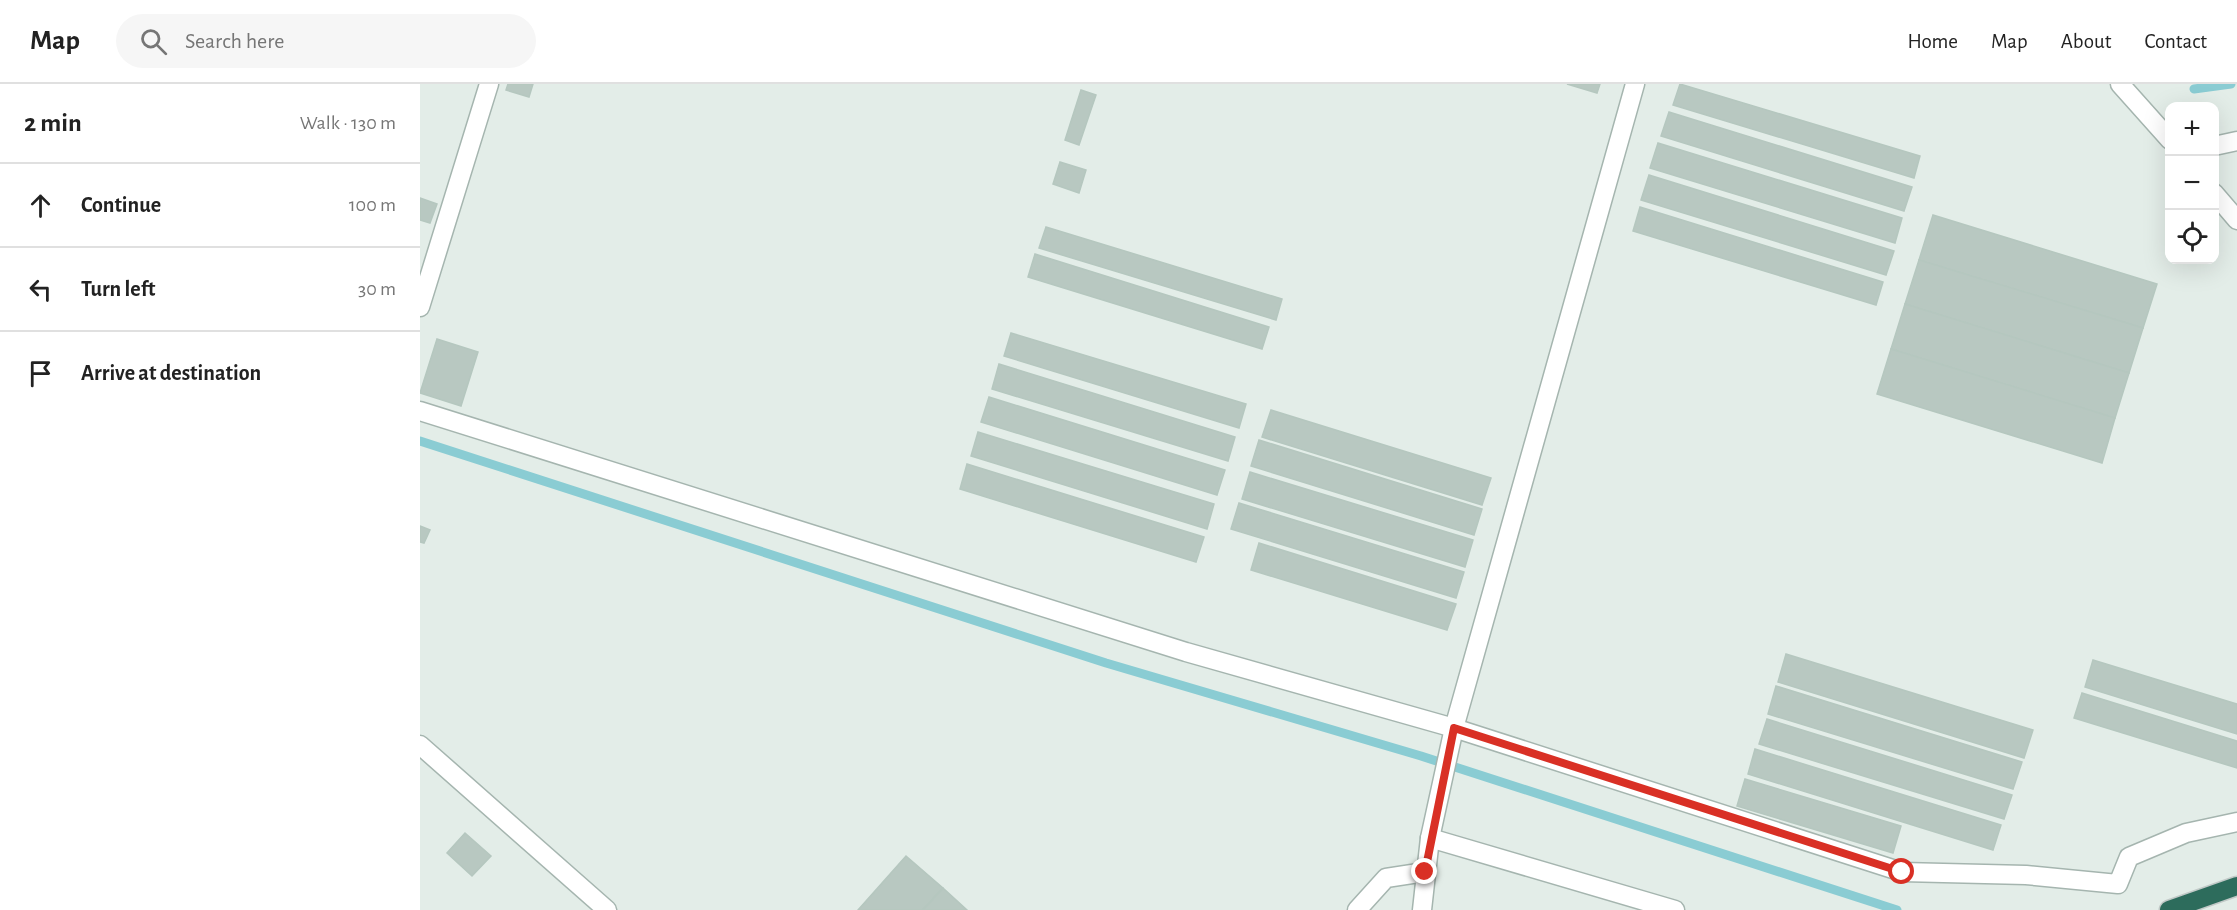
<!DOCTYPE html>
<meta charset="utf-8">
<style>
body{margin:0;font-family:"Alegreya Sans",sans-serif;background:#f6f6f6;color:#222}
.controls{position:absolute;right:18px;top:18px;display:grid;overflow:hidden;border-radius:12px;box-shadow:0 6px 24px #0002}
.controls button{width:54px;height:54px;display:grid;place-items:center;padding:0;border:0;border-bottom:2px solid #e0e0e0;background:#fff;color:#222;font:30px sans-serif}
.stop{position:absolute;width:18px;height:18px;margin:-14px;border:4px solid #d93025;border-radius:50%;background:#fff}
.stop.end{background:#d93025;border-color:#fff;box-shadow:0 2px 6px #0008}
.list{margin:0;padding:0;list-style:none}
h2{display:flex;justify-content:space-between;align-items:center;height:78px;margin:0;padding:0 24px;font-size:26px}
h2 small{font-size:20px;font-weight:400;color:#767676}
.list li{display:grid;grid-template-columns:39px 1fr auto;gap:18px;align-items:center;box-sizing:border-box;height:84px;padding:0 24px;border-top:2px solid #e0e0e0}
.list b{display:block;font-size:22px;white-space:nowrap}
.list em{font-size:20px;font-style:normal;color:#767676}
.icon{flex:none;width:33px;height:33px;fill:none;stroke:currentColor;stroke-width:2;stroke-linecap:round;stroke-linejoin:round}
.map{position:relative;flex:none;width:1817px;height:826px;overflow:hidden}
header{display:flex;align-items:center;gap:36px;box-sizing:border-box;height:84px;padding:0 30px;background:#fff;border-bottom:2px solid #e0e0e0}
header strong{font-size:28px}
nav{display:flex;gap:33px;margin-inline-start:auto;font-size:21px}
.search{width:420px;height:54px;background:#f6f6f6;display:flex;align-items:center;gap:15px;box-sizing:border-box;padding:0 21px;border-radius:33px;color:#767676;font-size:22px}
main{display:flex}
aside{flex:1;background:#fff}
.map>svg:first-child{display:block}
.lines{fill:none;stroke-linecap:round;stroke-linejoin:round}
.stream{stroke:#8accd3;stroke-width:9}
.building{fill:#b8c8c1;stroke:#b5c7bf;stroke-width:1.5}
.minor-casing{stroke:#a5b5af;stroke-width:21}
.highway-casing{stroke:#c1c9c7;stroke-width:21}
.minor{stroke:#fff;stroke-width:18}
.highway{stroke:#2d6c5c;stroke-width:18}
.route{stroke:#d93025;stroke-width:8}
</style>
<header>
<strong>Map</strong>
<div class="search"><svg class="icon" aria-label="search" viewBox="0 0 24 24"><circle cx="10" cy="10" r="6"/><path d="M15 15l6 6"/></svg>Search here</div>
<nav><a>Home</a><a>Map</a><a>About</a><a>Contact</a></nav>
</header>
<main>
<aside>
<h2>2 min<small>Walk · 130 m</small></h2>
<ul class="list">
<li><svg class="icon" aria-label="ahead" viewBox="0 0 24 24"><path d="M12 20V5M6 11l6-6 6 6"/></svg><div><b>Continue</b></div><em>100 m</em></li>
<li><svg class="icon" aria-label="left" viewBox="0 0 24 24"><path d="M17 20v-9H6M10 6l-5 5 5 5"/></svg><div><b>Turn left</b></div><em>30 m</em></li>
<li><svg class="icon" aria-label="arrive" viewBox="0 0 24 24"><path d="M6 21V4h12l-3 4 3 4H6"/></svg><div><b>Arrive at destination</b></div></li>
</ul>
</aside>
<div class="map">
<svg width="1817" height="826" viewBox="0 0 1817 826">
<rect width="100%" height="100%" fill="#e3ede8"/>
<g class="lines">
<g class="stream">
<polyline points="1774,5 1811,0"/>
<polyline points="0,357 686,579 1001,672 1477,826"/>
</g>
</g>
<g class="building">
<polygon points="88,0 113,0 109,13 86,6"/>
<polygon points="1147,0 1180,0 1177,9"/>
<polygon points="1260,0 1500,72 1494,94 1253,21"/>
<polygon points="661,6 676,11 659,61 645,56"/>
<polygon points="1249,28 1492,103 1484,127 1241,52"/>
<polygon points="1238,59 1482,134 1475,159 1230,84"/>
<polygon points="640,78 666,86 659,109 633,100"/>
<polygon points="1229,91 1474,167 1466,191 1221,116"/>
<polygon points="0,114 17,120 10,139 0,136"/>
<polygon points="1220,123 1463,198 1456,221 1213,147"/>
<polygon points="1513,131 1737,200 1723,244 1499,176"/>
<polygon points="626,143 862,215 856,236 619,164"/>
<polygon points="615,170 849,243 842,265 608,193"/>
<polygon points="1499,176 1723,244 1709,289 1485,220"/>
<polygon points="1485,220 1709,289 1695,334 1471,265"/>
<polygon points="591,249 826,320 819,344 584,272"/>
<polygon points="17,255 58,268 41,322 0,309"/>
<polygon points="1471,265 1695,334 1682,379 1457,310"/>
<polygon points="579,280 815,353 808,377 572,305"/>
<polygon points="569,313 805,386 797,411 561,338"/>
<polygon points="851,326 1071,394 1062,421 842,353"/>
<polygon points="558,348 794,420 787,445 551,372"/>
<polygon points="839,356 1062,425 1054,451 831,382"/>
<polygon points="547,380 784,453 776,478 540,405"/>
<polygon points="830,388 1053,456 1045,483 822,415"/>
<polygon points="819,419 1044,488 1036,514 811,445"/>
<polygon points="0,442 10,446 4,459 0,458"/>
<polygon points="839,459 1036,520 1027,546 831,486"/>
<polygon points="1366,570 1613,646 1604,674 1358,598"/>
<polygon points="1673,576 1817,620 1817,650 1665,603"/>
<polygon points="1356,602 1602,678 1593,705 1348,630"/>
<polygon points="1662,609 1817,657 1817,684 1654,634"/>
<polygon points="1347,635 1592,711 1584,735 1339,660"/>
<polygon points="1335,665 1581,741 1573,766 1328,690"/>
<polygon points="1325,695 1481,742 1473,769 1317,722"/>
<polygon points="45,749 71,772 52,792 27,769"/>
<polygon points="486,772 523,804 503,826 438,826"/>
<polygon points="523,804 547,826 503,826"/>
</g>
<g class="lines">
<g class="minor-casing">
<g id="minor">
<polyline points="1700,0 1750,56"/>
<polyline points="1794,62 1817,57"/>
<polyline points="1794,109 1817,136"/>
<polyline points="0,223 69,0"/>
<polyline points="0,327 766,568 1034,644 1482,788 1606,791 1698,800 1709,773 1766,749 1817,738"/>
<polyline points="0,661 187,826"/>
<polyline points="1010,754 1255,826"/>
<polyline points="937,826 966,794 1005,788"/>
<polyline points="1002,826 1010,754 1034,644 1215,0"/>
</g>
</g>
<g class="highway-casing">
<polyline id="highway" points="1749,826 1817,802"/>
</g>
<use href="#minor" class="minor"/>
<use href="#highway" class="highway"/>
</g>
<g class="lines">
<polyline class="route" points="1005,788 1034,644 1482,788"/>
</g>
</svg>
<div class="controls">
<button>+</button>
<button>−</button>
<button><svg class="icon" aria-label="locate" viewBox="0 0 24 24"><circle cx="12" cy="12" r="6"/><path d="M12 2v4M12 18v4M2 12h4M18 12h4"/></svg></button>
</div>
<div class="stop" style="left:1482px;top:788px"></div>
<div class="stop end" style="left:1005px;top:788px"></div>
</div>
</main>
